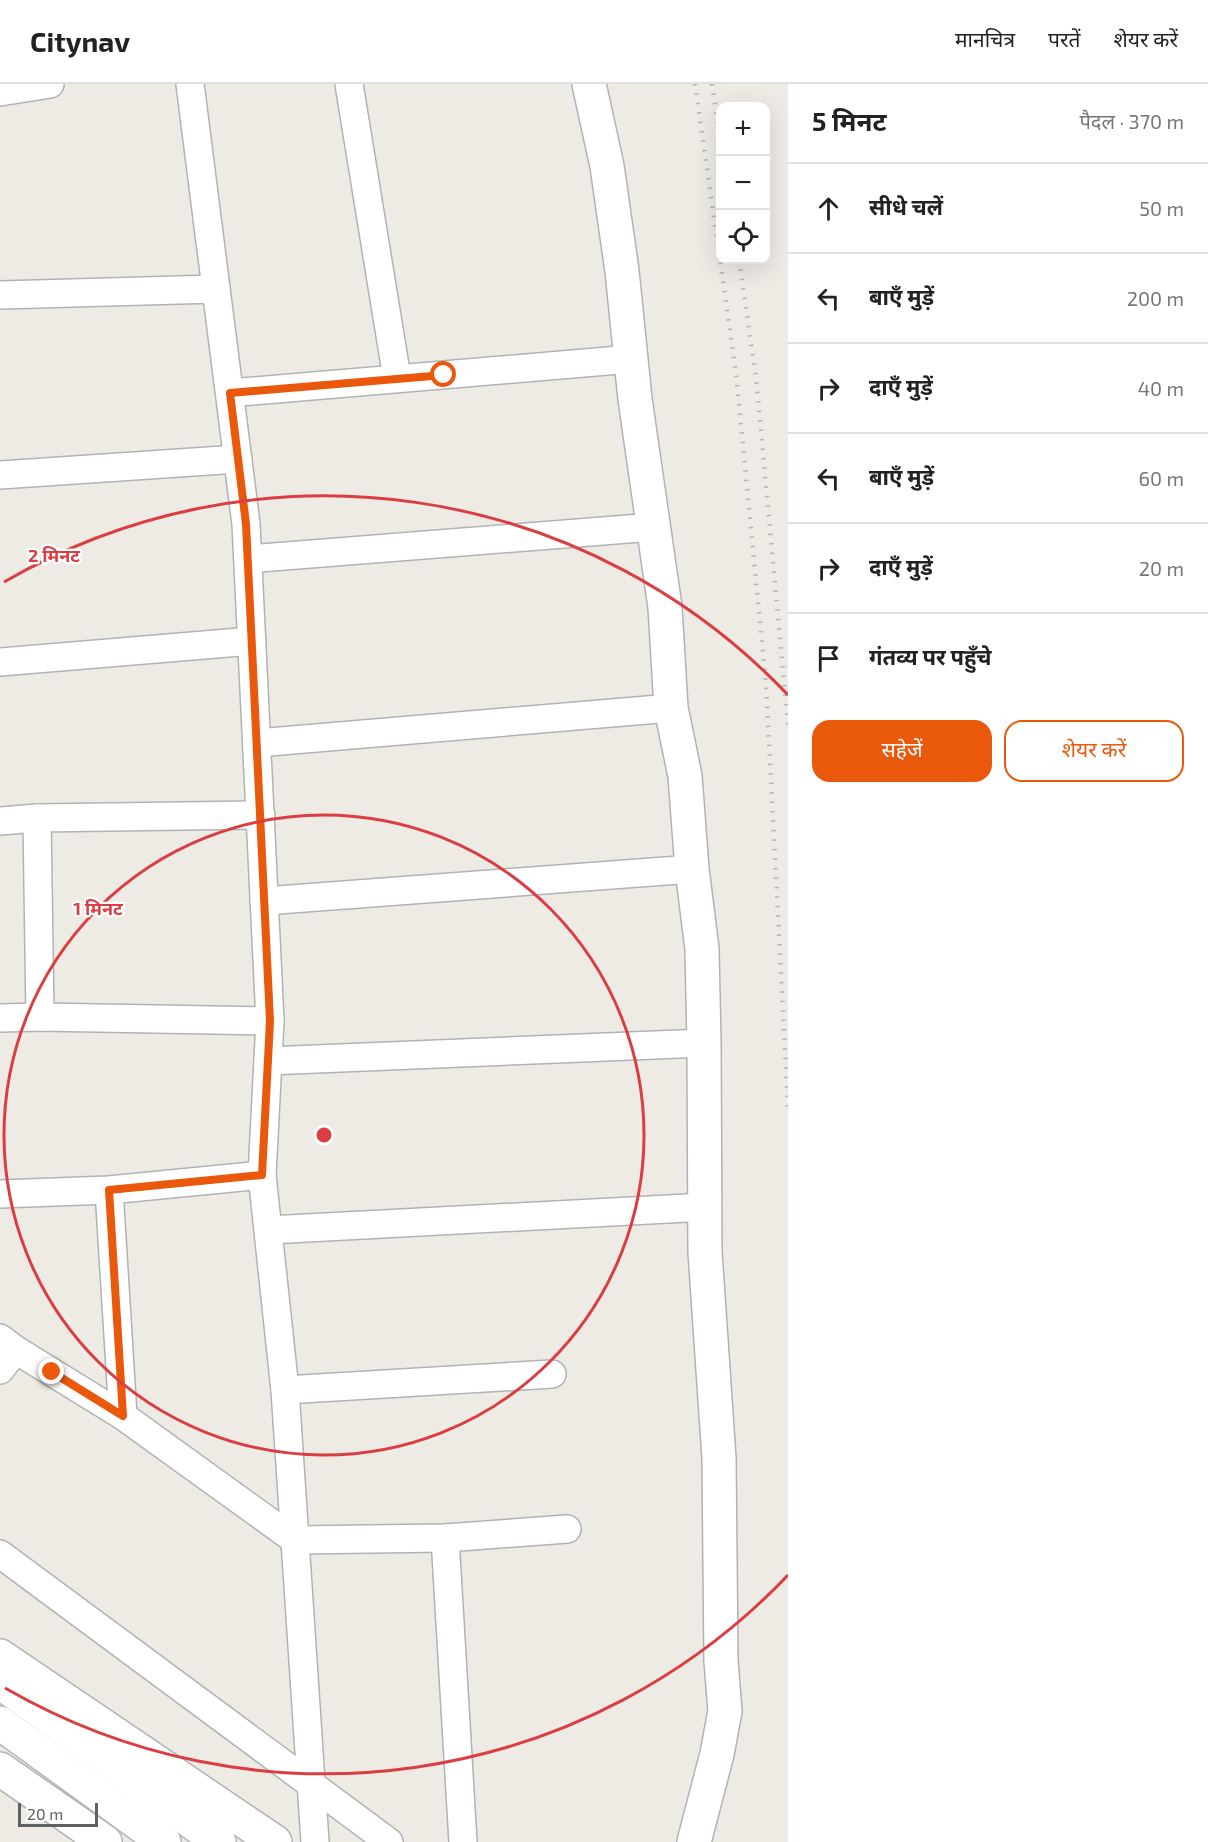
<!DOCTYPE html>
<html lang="hi">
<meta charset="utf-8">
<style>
body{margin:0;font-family:"Exo 2","Noto Sans Devanagari",sans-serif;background:#f6f6f6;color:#222}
.controls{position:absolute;right:18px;top:18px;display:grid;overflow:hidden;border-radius:12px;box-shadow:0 6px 24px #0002}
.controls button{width:54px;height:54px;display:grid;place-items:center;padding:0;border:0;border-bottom:2px solid #e0e0e0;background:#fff;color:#222;font:30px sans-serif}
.scale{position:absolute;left:18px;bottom:15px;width:80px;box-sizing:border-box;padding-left:6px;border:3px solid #5d6164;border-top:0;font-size:16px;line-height:21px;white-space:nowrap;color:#5d6164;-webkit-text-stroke:4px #fff;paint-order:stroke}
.stop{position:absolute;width:18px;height:18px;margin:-14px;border:4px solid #ea580c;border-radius:50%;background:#fff}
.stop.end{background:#ea580c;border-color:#fff;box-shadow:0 2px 6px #0008}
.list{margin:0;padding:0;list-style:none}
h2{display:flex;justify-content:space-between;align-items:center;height:78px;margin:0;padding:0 24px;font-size:26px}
h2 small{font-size:20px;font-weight:400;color:#767676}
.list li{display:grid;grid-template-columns:39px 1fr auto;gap:18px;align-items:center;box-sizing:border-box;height:90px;padding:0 24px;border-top:2px solid #e0e0e0}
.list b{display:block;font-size:22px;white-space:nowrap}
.list em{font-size:20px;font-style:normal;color:#767676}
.actions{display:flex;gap:12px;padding:18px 24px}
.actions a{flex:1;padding:14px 0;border:2px solid #ea580c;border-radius:18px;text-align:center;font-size:21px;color:#ea580c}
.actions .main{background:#ea580c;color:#fff}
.icon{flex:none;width:33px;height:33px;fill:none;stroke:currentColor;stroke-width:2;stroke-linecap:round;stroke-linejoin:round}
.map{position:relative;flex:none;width:788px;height:1758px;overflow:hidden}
header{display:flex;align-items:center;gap:36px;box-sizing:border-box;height:84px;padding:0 30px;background:#fff;border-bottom:2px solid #e0e0e0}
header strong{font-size:28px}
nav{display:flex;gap:33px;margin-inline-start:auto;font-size:21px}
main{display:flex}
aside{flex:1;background:#fff}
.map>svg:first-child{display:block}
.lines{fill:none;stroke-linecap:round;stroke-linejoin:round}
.minor-casing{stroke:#b0b3b6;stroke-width:30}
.tertiary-casing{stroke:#b0b3b6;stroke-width:36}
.secondary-casing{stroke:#b2b5b9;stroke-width:36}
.minor{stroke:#fff;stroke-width:27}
.tertiary{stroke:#fff;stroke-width:33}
.secondary{stroke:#fff;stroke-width:33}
.rail{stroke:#b3b4b4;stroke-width:4.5;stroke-dasharray:1.5 8;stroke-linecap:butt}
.route{stroke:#ea580c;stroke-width:8}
.ring{fill:none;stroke:#db3e42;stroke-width:3}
.centre{fill:#db3e42;stroke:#fff;stroke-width:3}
.ring-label{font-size:18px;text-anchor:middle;font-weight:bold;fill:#db3e42;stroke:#fff;stroke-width:4.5;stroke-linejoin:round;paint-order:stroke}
</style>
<header>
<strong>Citynav</strong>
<nav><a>मानचित्र</a><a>परतें</a><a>शेयर करें</a></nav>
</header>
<main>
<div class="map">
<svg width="788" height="1758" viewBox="0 0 788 1758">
<rect width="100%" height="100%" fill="#eeebe5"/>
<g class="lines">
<g class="minor-casing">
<g id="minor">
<polyline points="190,0 246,440 270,937 262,1091 285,1306 315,1758"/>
<polyline points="349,0 397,294"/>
<polyline points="0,8 50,0"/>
<polyline points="0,211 216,205"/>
<polyline points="230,309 631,275"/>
<polyline points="0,391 238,375"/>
<polyline points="248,475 653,443"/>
<polyline points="0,578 252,557"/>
<polyline points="257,659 671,624"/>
<polyline points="37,734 40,933"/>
<polyline points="0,737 37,734 261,731"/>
<polyline points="264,817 692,785"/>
<polyline points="0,934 40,933 270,937"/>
<polyline points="268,977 704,959"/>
<polyline points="109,1106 123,1332"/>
<polyline points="0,1110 109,1106 262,1091"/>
<polyline points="269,1146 706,1123"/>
<polyline points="0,1254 16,1266 123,1332 295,1456 445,1454 567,1445"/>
<polyline points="0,1286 16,1266"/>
<polyline points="285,1306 552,1290"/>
<polyline points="445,1454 463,1758"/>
<polyline points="0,1470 389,1758"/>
</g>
</g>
<g class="tertiary-casing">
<g id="tertiary">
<polyline points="589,0 607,82 622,187 635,315 665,523 671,624 685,692 692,785 702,865 704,959 705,1168 719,1374 721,1577 725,1627 717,1670 694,1758"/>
<polyline points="0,1572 275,1758"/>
<polyline points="0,1685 105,1758"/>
</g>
</g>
<g class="secondary-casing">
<g id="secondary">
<polyline points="0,1598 219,1758"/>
<polyline points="0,1639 164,1758"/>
</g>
</g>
<use href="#minor" class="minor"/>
<use href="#tertiary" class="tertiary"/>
<use href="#secondary" class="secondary"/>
<g class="rail">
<polyline points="695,0 736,289 766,600 788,1024"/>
<polyline points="712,0 720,56"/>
<polyline points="739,176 756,293 788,641"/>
</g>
</g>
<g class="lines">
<polyline class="route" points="52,1288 123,1332 109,1106 262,1091 270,937 246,440 230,309 444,291"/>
</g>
<g class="ring">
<circle cx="324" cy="1051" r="320"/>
<path d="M788 1491A639 639 0 0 1 5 1604M4 498A639 639 0 0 1 788 611"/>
</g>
<circle cx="324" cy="1051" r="9" class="centre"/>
<g class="ring-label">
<text x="54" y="478">2 मिनट</text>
<text x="98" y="831">1 मिनट</text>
</g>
</svg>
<div class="controls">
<button>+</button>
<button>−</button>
<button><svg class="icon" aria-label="locate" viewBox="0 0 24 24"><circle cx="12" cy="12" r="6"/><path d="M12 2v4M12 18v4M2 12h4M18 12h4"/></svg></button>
</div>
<div class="scale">20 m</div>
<div class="stop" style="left:444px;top:291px"></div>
<div class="stop end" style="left:52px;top:1288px"></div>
</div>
<aside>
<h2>5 मिनट<small>पैदल · 370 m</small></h2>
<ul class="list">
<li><svg class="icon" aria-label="ahead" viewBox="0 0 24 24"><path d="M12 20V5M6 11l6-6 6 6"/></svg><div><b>सीधे चलें</b></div><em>50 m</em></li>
<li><svg class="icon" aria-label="left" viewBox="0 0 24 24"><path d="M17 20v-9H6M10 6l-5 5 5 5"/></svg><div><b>बाएँ मुड़ें</b></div><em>200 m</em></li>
<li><svg class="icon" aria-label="right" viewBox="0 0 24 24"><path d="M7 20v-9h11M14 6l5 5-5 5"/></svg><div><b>दाएँ मुड़ें</b></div><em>40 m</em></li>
<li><svg class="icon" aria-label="left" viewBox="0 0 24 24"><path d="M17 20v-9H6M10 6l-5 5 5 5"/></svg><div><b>बाएँ मुड़ें</b></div><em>60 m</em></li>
<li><svg class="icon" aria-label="right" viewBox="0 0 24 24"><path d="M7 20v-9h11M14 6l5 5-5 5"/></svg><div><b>दाएँ मुड़ें</b></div><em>20 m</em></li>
<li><svg class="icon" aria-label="arrive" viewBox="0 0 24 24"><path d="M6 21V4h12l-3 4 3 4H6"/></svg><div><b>गंतव्य पर पहुँचे</b></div></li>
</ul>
<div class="actions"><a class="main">सहेजें</a><a>शेयर करें</a></div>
</aside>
</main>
